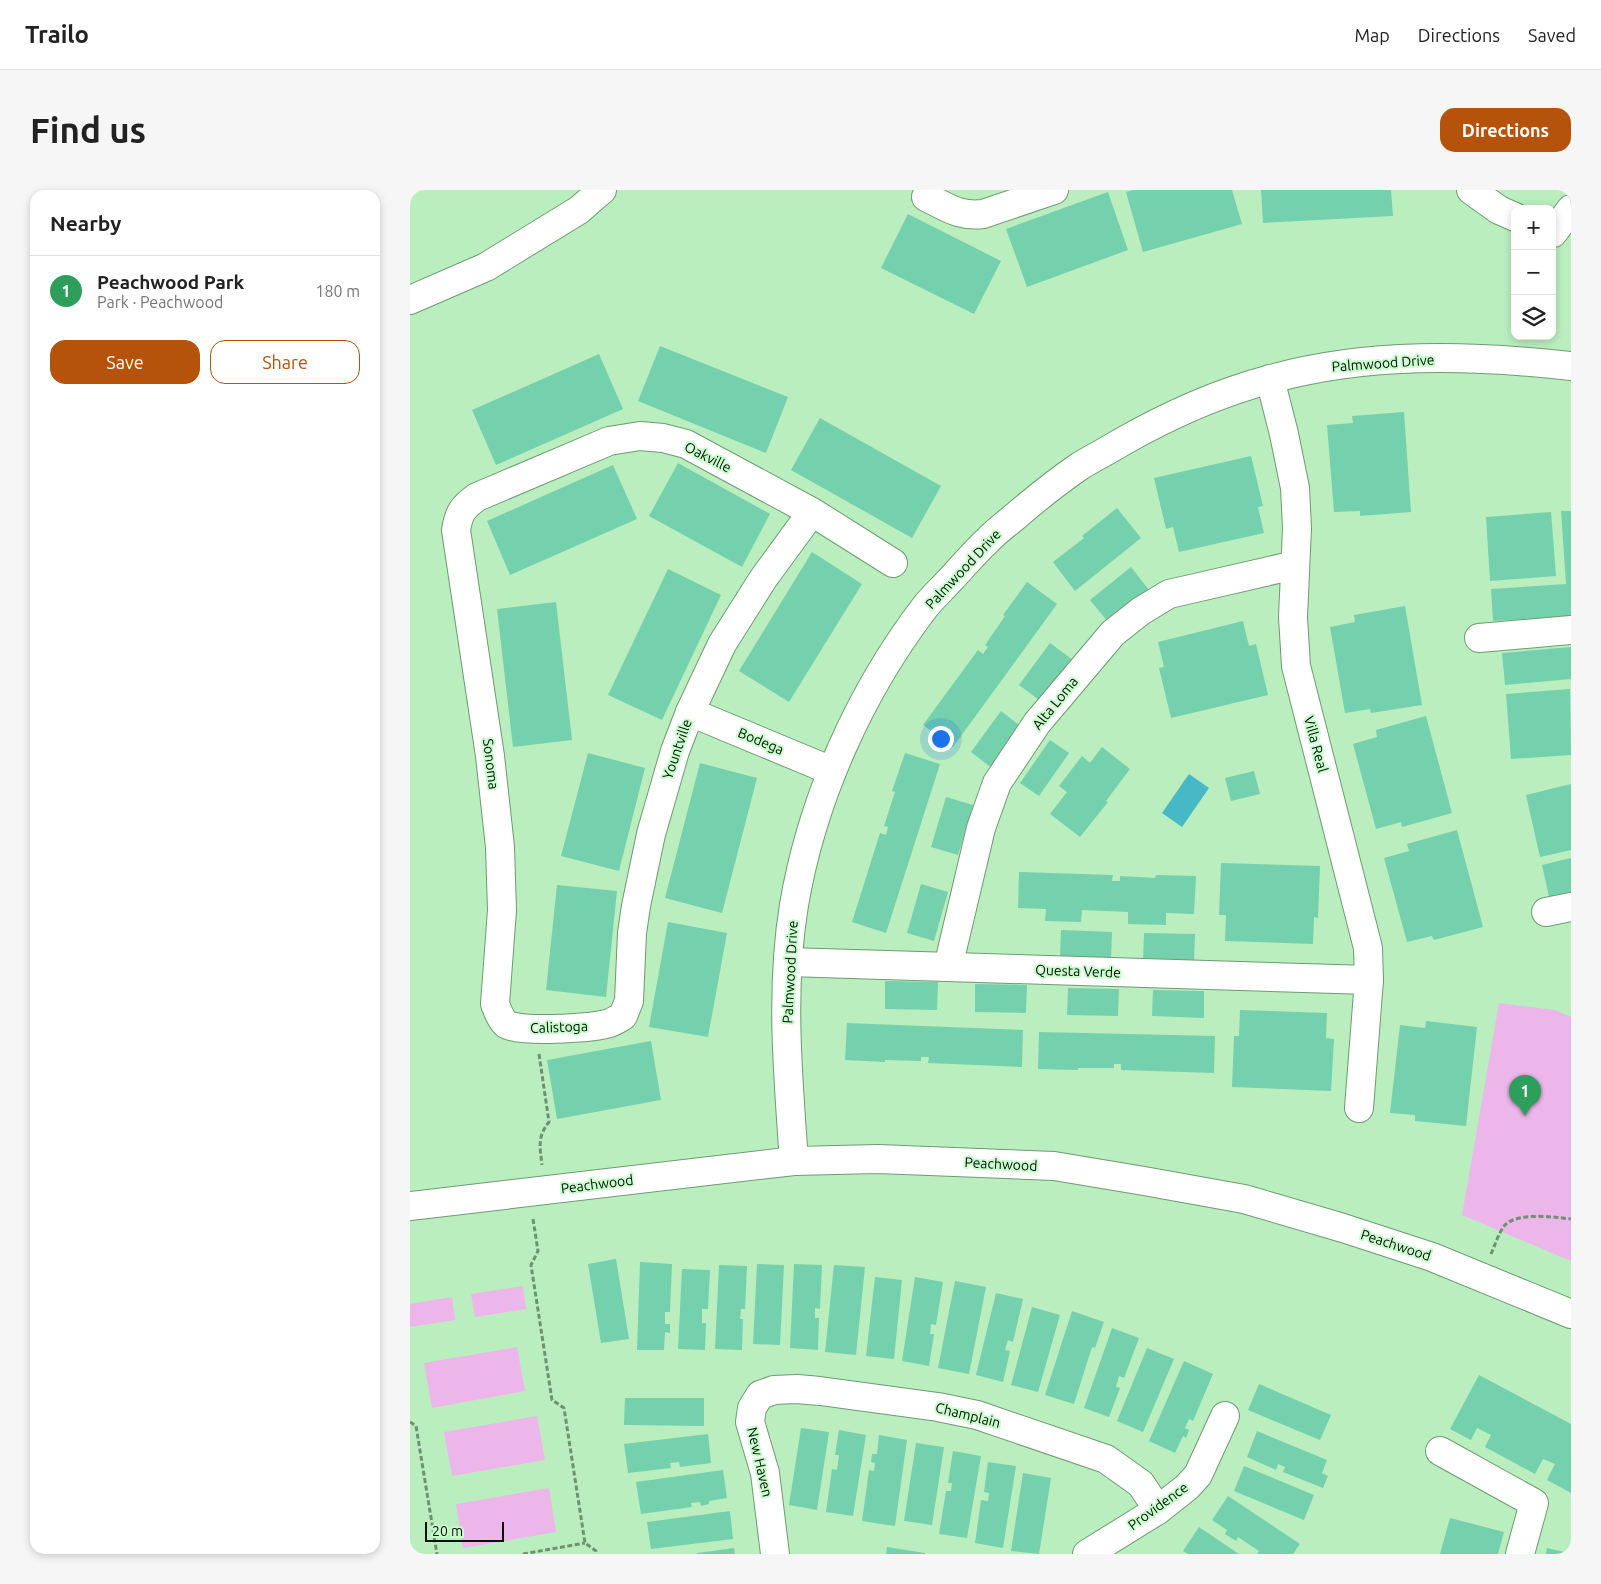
<!DOCTYPE html>
<meta charset="utf-8">
<style>
body{margin:0;font-family:Ubuntu,sans-serif;background:#f6f6f6;color:#222}
.controls{position:absolute;right:15px;top:15px;display:grid;overflow:hidden;border-radius:10px;box-shadow:0 2px 8px #0003}
.controls button{width:45px;height:45px;display:grid;place-items:center;padding:0;border:0;border-bottom:1px solid #e0e0e0;background:#fff;color:#222;font:25px sans-serif}
.scale{position:absolute;left:15px;bottom:12px;width:79px;box-sizing:border-box;padding-left:5px;border:2px solid #021204;border-top:0;font-size:14px;line-height:18px;white-space:nowrap;color:#021204;-webkit-text-stroke:4px #c8fccc;paint-order:stroke}
.you{position:absolute;left:530px;top:548px;width:18px;height:18px;margin:-12px;border:4px solid #fff;border-radius:50%;background:#1a73e8;box-shadow:0 0 0 8px #1a73e833}
.badge{display:grid;place-items:center;width:32px;height:32px;border-radius:50%;background:#b45309;color:#fff;font-size:16px;font-weight:700}
.pin{position:absolute;translate:-50% -41px;filter:drop-shadow(0 1px 2px #0008)}
.pin::after{content:'';position:absolute;top:26px;width:18px;height:15px;background:inherit;clip-path:polygon(0 0,100% 0,50% 100%)}
.list{margin:0;padding:0;list-style:none}
h2{display:flex;justify-content:space-between;align-items:center;height:65px;margin:0;padding:0 20px;font-size:21px}
h2 small{font-size:16px;font-weight:400;color:#767676}
.list li{display:grid;grid-template-columns:32px 1fr auto;gap:15px;align-items:center;box-sizing:border-box;height:70px;padding:0 20px;border-top:1px solid #e0e0e0}
.list b{display:block;font-size:19px;white-space:nowrap}
.list p{margin:0;font-size:16px;white-space:nowrap;color:#767676}
.list em{font-size:16px;font-style:normal;color:#767676}
.actions{display:flex;gap:10px;padding:15px 20px}
.actions a{flex:1;padding:11px 0;border:1px solid #b45309;border-radius:15px;text-align:center;font-size:18px;color:#b45309}
.actions .main{background:#b45309;color:#fff}
.icon{flex:none;width:28px;height:28px;fill:none;stroke:currentColor;stroke-width:2;stroke-linecap:round;stroke-linejoin:round}
.map{position:relative;flex:none;width:1161px;height:1364px;overflow:hidden;border-radius:15px}
header{display:flex;align-items:center;gap:30px;box-sizing:border-box;height:70px;padding:0 25px;background:#fff;border-bottom:1px solid #e0e0e0}
header strong{font-size:24px}
nav{display:flex;gap:28px;margin-inline-start:auto;font-size:18px}
.intro{display:flex;align-items:center;justify-content:space-between;box-sizing:border-box;height:120px;padding:0 30px}
h1{margin:0;font-size:35px}
.button{padding:12px 22px;border-radius:15px;background:#b45309;color:#fff;font-size:18px;font-weight:700}
main{display:flex;gap:30px;padding:0 30px}
aside{flex:1;background:#fff;border-radius:15px;box-shadow:0 2px 8px #0003}
.map>svg:first-child{display:block}
.green{fill:#ecb6eb}
.water{fill:#46b8c6}
.building{fill:#75d0ad}
.lines{fill:none;stroke-linecap:round;stroke-linejoin:round}
.minor-casing{stroke:#6c9c70;stroke-width:30}
.path{stroke:#6d9271;stroke-width:3;stroke-dasharray:5 2.5;stroke-linecap:butt}
.minor{stroke:#fff;stroke-width:28}
.labels{text-anchor:middle;dominant-baseline:central;stroke-width:4;stroke-linejoin:round;paint-order:stroke}
.street-label{font-size:14px;fill:#021204;stroke:#c8fccc}
</style>
<header>
<strong>Trailo</strong>
<nav><a>Map</a><a>Directions</a><a>Saved</a></nav>
</header>
<div class="intro"><h1>Find us</h1><a class="button">Directions</a></div>
<main>
<aside>
<h2>Nearby<small></small></h2>
<ul class="list">
<li><span class="badge" style="background:#2e9e5b">1</span><div><b>Peachwood Park</b><p>Park · Peachwood</p></div><em>180 m</em></li>
</ul>
<div class="actions"><a class="main">Save</a><a>Share</a></div>
</aside>
<div class="map">
<svg width="1161" height="1364" viewBox="0 0 1161 1364">
<rect width="100%" height="100%" fill="#bbeebf"/>
<g class="green">
<polygon points="1089,813 1145,820 1161,827 1161,1071 1052,1025"/>
<polygon points="113,1096 116,1119 65,1127 61,1104"/>
<polygon points="42,1107 45,1130 0,1137 0,1114"/>
<polygon points="107,1157 115,1201 22,1218 14,1173"/>
<polygon points="127,1226 135,1270 42,1286 34,1242"/>
<polygon points="139,1298 146,1342 53,1358 46,1314"/>
</g>
<polygon class="water" points="779,584 799,598 772,637 752,623"/>
<g class="building">
<polygon points="723,0 822,0 832,34 733,62 716,2"/>
<polygon points="851,0 981,0 983,26 853,33"/>
<polygon points="698,2 718,60 617,97 596,39"/>
<polygon points="498,24 591,71 564,124 471,78"/>
<polygon points="250,156 378,207 356,263 228,211"/>
<polygon points="189,164 213,219 86,275 62,220"/>
<polygon points="994,222 1001,322 950,326 950,321 924,322 917,235 943,233 942,226"/>
<polygon points="410,228 531,296 502,348 381,280"/>
<polygon points="841,266 853,316 848,317 854,343 769,362 763,337 756,339 744,288"/>
<polygon points="268,273 360,324 332,377 239,326"/>
<polygon points="203,275 227,329 100,385 77,331"/>
<polygon points="707,318 731,348 665,401 643,372 674,348 672,346"/>
<polygon points="1151,321 1161,321 1161,426 1083,431 1081,399 1156,394"/>
<polygon points="1141,322 1146,386 1080,391 1076,327"/>
<polygon points="402,362 452,394 379,512 329,481"/>
<polygon points="721,377 739,400 698,432 680,410"/>
<polygon points="258,379 311,405 252,530 198,505"/>
<polygon points="617,392 647,414 543,557 513,535 568,460 573,464 578,457 575,455 595,426 593,425"/>
<polygon points="146,412 162,550 103,557 87,419"/>
<polygon points="995,416 1012,515 961,523 960,519 935,523 920,437 945,432 944,425"/>
<polygon points="833,431 839,456 846,454 858,505 761,528 749,478 754,477 748,452"/>
<polygon points="640,453 663,470 632,512 609,495"/>
<polygon points="1161,457 1161,489 1095,495 1092,463"/>
<polygon points="1160,499 1161,565 1101,569 1096,504"/>
<polygon points="591,521 613,538 583,579 561,562"/>
<polygon points="1016,526 1042,623 992,637 991,632 966,639 943,554 967,547 966,540"/>
<polygon points="640,550 659,563 629,606 610,593"/>
<polygon points="692,557 720,579 696,611 698,612 670,647 640,624 657,602 649,596 672,566 680,573"/>
<polygon points="178,563 235,578 209,681 151,666"/>
<polygon points="495,563 530,574 476,743 442,732 470,643 476,645 478,637 474,636 485,602 482,601"/>
<polygon points="290,573 347,588 312,723 255,708"/>
<polygon points="844,581 850,604 821,611 815,588"/>
<polygon points="1161,594 1161,660 1130,667 1116,605"/>
<polygon points="536,607 563,615 548,665 521,657"/>
<polygon points="1047,640 1073,737 1024,750 1022,746 997,752 974,668 999,661 997,654"/>
<polygon points="1161,668 1161,702 1139,707 1132,675"/>
<polygon points="811,673 910,676 908,728 904,727 903,754 815,751 816,725 809,725"/>
<polygon points="609,682 703,685 702,691 710,691 710,686 745,688 746,685 786,686 784,724 756,723 756,735 718,734 718,722 672,720 671,732 635,731 636,719 608,718"/>
<polygon points="511,694 538,702 524,751 497,743"/>
<polygon points="147,695 207,701 196,807 136,800"/>
<polygon points="258,732 317,743 298,847 239,837"/>
<polygon points="651,740 702,742 701,769 650,768"/>
<polygon points="734,743 785,744 784,772 733,771"/>
<polygon points="475,791 528,792 527,820 475,819"/>
<polygon points="565,794 617,795 616,823 565,822"/>
<polygon points="658,798 709,799 708,826 657,825"/>
<polygon points="743,800 794,801 794,828 742,826"/>
<polygon points="830,820 917,823 916,848 924,849 921,901 822,897 824,846 829,846"/>
<polygon points="1016,831 1067,837 1056,936 1005,931 1005,925 980,923 990,835 1015,838"/>
<polygon points="437,833 613,840 612,877 518,873 519,867 511,867 511,871 475,870 475,872 435,870"/>
<polygon points="629,842 805,846 804,883 711,880 711,874 704,874 704,878 668,878 668,880 628,879"/>
<polygon points="241,851 251,910 147,929 137,870"/>
<polygon points="206,1069 219,1149 191,1153 178,1074"/>
<polygon points="230,1072 262,1074 260,1122 255,1122 255,1134 260,1134 260,1143 255,1142 254,1160 227,1160"/>
<polygon points="347,1074 374,1075 370,1155 343,1154"/>
<polygon points="384,1074 412,1075 410,1119 405,1118 405,1128 409,1128 408,1160 380,1158"/>
<polygon points="309,1075 337,1076 335,1119 331,1119 330,1129 333,1129 332,1160 305,1159"/>
<polygon points="424,1075 455,1077 446,1165 415,1162"/>
<polygon points="272,1079 300,1080 298,1119 292,1119 292,1133 296,1133 295,1160 268,1159"/>
<polygon points="465,1087 492,1090 484,1169 456,1166"/>
<polygon points="505,1087 533,1092 526,1135 521,1134 520,1144 524,1144 519,1176 492,1171"/>
<polygon points="545,1091 576,1097 559,1184 528,1178"/>
<polygon points="586,1103 613,1109 603,1152 598,1150 595,1160 600,1161 593,1192 566,1185"/>
<polygon points="622,1117 650,1125 628,1202 601,1195"/>
<polygon points="662,1121 694,1132 685,1158 682,1157 664,1214 635,1205"/>
<polygon points="702,1138 729,1148 714,1188 709,1186 706,1197 710,1198 699,1227 674,1218"/>
<polygon points="737,1158 764,1169 733,1242 707,1231"/>
<polygon points="774,1171 803,1184 783,1231 779,1229 775,1238 779,1240 776,1248 773,1246 765,1263 739,1251"/>
<polygon points="1069,1185 1161,1234 1161,1303 1137,1290 1145,1274 1133,1269 1125,1284 1075,1257 1081,1245 1067,1238 1061,1250 1040,1239"/>
<polygon points="849,1194 921,1225 910,1250 838,1220"/>
<polygon points="215,1208 294,1208 294,1236 214,1235"/>
<polygon points="391,1238 419,1242 407,1320 379,1315"/>
<polygon points="429,1240 456,1245 443,1326 416,1322 422,1279 427,1280 429,1265 425,1265"/>
<polygon points="847,1241 917,1270 912,1283 918,1286 913,1298 873,1282 875,1277 868,1274 866,1280 837,1267"/>
<polygon points="298,1244 301,1273 270,1277 269,1272 260,1273 261,1278 218,1283 214,1254"/>
<polygon points="469,1245 497,1250 485,1336 452,1331 459,1280 464,1281 465,1273 461,1272 462,1264 467,1264"/>
<polygon points="506,1253 534,1257 522,1335 494,1331"/>
<polygon points="543,1261 571,1266 557,1348 529,1344 536,1301 541,1301 542,1293 538,1293"/>
<polygon points="578,1272 606,1276 593,1358 565,1353 571,1310 578,1311 579,1303 574,1302"/>
<polygon points="834,1276 904,1305 894,1330 824,1301"/>
<polygon points="313,1280 317,1308 299,1311 299,1314 291,1316 290,1312 281,1313 282,1317 231,1324 226,1292"/>
<polygon points="613,1283 641,1288 629,1364 601,1361"/>
<polygon points="818,1306 890,1354 883,1364 847,1364 849,1361 828,1347 826,1351 815,1344 817,1340 802,1330"/>
<polygon points="320,1321 323,1349 241,1359 237,1332"/>
<polygon points="1040,1328 1094,1342 1088,1364 1030,1364"/>
<polygon points="789,1337 829,1364 778,1364 773,1361"/>
<polygon points="477,1357 515,1363 515,1364 476,1364"/>
<polygon points="324,1358 325,1364 287,1364 287,1363"/>
<polygon points="1137,1358 1159,1363 1159,1364 1136,1364"/>
</g>
<g class="lines">
<g class="minor-casing">
<g id="minor">
<polyline points="1061,0 1089,20 1105,27"/>
<path d="M516,7C537,17 549,27 573,24L644,0"/>
<polyline points="1143,43 1161,19"/>
<polyline points="0,110 76,77 169,20 192,0"/>
<polyline points="860,189 874,244 885,298 887,338 883,427 886,476 958,758 959,790 949,918"/>
<path d="M402,322L353,389L312,454L280,522L265,561L241,644L226,716L222,743L219,811L213,826C208,829 202,833 196,834C180,838 108,843 96,834C90,829 88,821 85,814L92,720L90,657L80,566L46,340C49,322 53,317 67,307L199,251L230,246L253,248L276,254L402,322L483,373"/>
<polyline points="1069,448 1161,440"/>
<polyline points="280,522 422,581"/>
<polyline points="1136,722 1161,717"/>
<polyline points="378,772 959,790"/>
<polyline points="538,777 571,638 587,593 627,533 703,443 731,421 759,404 885,375"/>
<path d="M384,971C378,886 370,800 384,715C402,609 450,502 515,417C523,407 533,398 542,388C554,375 565,362 578,350C587,340 598,333 608,324C628,307 648,291 670,276C683,268 697,261 710,253C757,226 808,203 861,189C958,162 1061,165 1161,176"/>
<polyline points="0,1016 384,971 468,969 644,976 734,991 834,1009 933,1038 1022,1067 1161,1124"/>
<polyline points="1030,1261 1124,1313 1110,1364"/>
<polyline points="365,1364 355,1283 340,1232 342,1218 350,1205 364,1200 387,1199 410,1201 528,1217 567,1225 696,1269 731,1294 748,1320"/>
<polyline points="677,1364 748,1320 777,1297 788,1285 815,1226"/>
</g>
</g>
<g class="path">
<path d="M129,864L139,932C127,947 130,957 132,975"/>
<polyline points="123,1029 128,1061 121,1075 142,1210 154,1218 175,1353 186,1361 186,1364"/>
<path d="M1081,1064C1085,1055 1089,1042 1095,1035C1108,1022 1144,1027 1161,1029"/>
<polyline points="0,1232 6,1236 27,1364"/>
<polyline points="113,1364 175,1353"/>
</g>
<use href="#minor" class="minor"/>
</g>
<g class="labels">
<g class="street-label">
<text transform="translate(973 173) rotate(-4)">Palmwood Drive</text>
<text transform="translate(298 267) rotate(27)">Oakville</text>
<text transform="translate(553 379) rotate(-47)">Palmwood Drive</text>
<text transform="translate(645 513) rotate(-51)">Alta Loma</text>
<text transform="translate(351 551) rotate(23)">Bodega</text>
<text transform="translate(906 554) rotate(75)">Villa Real</text>
<text transform="translate(267 559) rotate(-71)">Yountville</text>
<text transform="translate(81 574) rotate(83)">Sonoma</text>
<text transform="translate(668 781) rotate(2)">Questa Verde</text>
<text transform="translate(380 782) rotate(-87)">Palmwood Drive</text>
<text transform="translate(149 837) rotate(-2)">Calistoga</text>
<text transform="translate(591 974) rotate(3)">Peachwood</text>
<text transform="translate(187 994) rotate(-7)">Peachwood</text>
<text transform="translate(986 1055) rotate(18)">Peachwood</text>
<text transform="translate(558 1225) rotate(14)">Champlain</text>
<text transform="translate(350 1272) rotate(77)">New Haven</text>
<text transform="translate(748 1316) rotate(-36)">Providence</text>
</g>
</g>
</svg>
<div class="controls">
<button>+</button>
<button>−</button>
<button><svg class="icon" aria-label="layers" viewBox="0 0 24 24"><path d="M12 4l9 5-9 5-9-5zM3 14l9 5 9-5"/></svg></button>
</div>
<div class="scale">20 m</div>
<div class="you"></div>
<div class="pin badge" style="left:1115px;top:926px;background:#2e9e5b">1</div>
</div>
</main>
